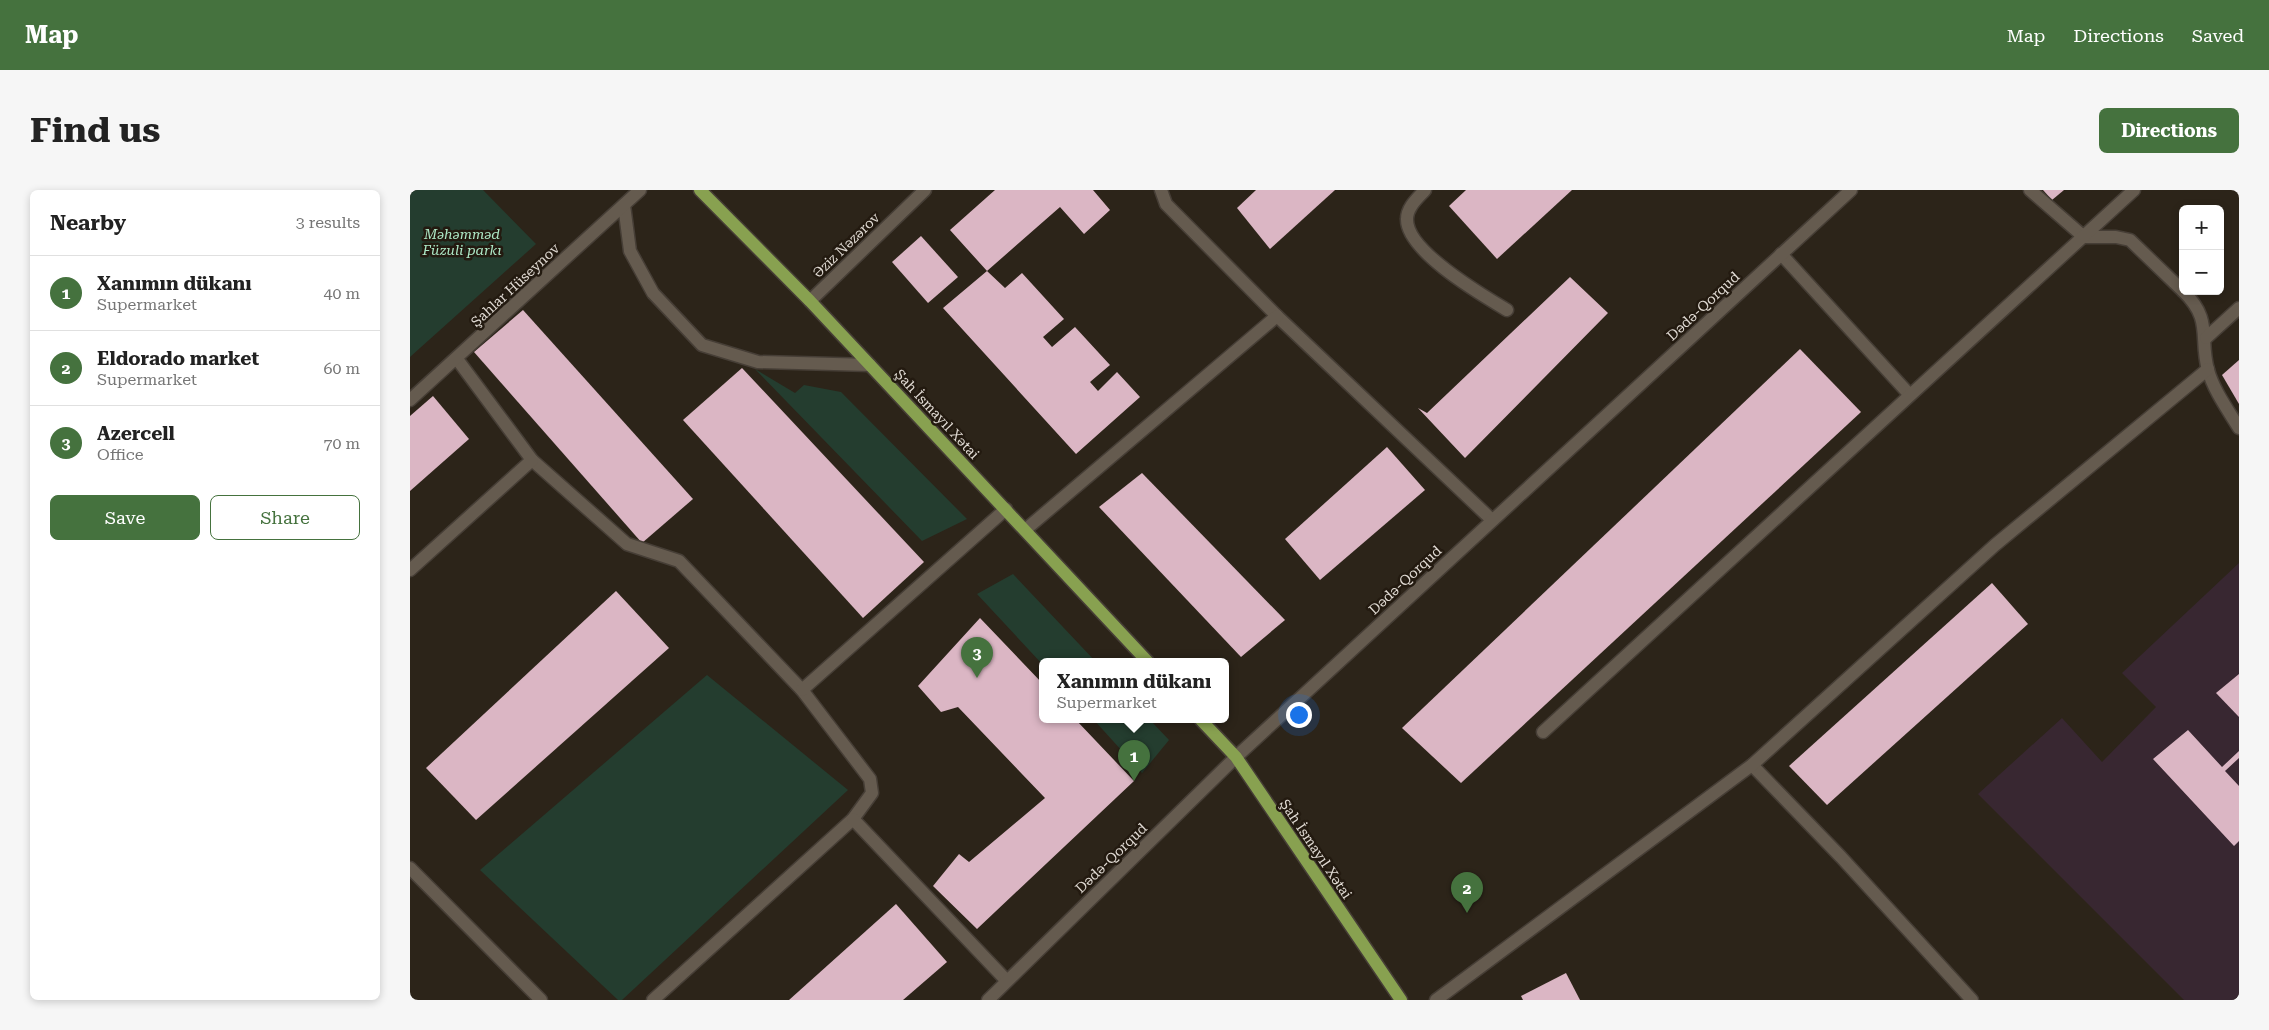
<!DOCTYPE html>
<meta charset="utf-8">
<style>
body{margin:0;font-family:"Roboto Serif",serif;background:#f6f6f6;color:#222}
.controls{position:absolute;right:15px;top:15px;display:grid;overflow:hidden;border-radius:8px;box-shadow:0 2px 8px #0003}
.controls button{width:45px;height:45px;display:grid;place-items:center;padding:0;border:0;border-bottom:1px solid #e0e0e0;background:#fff;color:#222;font:25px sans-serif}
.you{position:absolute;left:888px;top:524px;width:18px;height:18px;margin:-12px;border:4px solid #fff;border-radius:50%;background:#1a73e8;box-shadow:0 0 0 8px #1a73e833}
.badge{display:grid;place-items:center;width:32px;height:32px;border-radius:50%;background:#45723e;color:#fff;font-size:16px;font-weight:700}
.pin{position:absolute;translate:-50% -41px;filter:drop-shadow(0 1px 2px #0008)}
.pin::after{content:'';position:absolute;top:26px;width:18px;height:15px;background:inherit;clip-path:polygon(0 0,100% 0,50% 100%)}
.popup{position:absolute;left:629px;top:468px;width:190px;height:65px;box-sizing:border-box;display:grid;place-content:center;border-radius:8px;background:#fff;filter:drop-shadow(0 1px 4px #0005);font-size:16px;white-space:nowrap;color:#767676}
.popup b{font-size:19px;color:#222}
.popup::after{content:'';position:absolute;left:50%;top:100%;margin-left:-10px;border:10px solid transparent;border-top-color:#fff}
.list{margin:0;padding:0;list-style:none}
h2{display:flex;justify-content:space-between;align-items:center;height:65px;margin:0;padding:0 20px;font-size:21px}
h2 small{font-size:16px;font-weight:400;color:#767676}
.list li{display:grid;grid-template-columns:32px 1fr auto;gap:15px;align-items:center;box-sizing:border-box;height:75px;padding:0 20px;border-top:1px solid #e0e0e0}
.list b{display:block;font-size:19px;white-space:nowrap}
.list p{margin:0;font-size:16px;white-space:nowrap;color:#767676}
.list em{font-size:16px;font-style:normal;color:#767676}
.actions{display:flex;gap:10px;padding:15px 20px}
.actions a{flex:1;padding:11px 0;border:1px solid #45723e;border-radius:8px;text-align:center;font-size:18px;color:#45723e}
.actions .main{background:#45723e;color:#fff}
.map{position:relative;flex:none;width:1829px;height:810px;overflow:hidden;border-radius:8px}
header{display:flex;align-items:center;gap:30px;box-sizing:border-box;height:70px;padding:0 25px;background:#45723e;color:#fff}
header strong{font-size:24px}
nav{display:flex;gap:28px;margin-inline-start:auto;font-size:18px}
.intro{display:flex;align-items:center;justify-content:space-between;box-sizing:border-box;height:120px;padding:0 30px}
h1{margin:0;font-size:35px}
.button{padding:12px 22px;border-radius:8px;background:#45723e;color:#fff;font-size:18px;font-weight:700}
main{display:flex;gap:30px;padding:0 30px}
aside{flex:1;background:#fff;border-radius:8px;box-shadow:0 2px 8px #0003}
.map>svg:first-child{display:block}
.education{fill:#382731}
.green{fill:#243d2f}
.building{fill:#dbb6c4}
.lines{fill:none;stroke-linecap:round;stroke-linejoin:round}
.service-casing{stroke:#463e36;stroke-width:15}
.minor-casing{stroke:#463e36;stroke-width:15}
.primary-casing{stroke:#463e36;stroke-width:15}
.service{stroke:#655b4f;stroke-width:12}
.minor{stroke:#655b4f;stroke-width:12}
.primary{stroke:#88a150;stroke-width:12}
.labels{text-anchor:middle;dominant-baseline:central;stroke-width:5;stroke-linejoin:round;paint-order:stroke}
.park-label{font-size:14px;font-style:italic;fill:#ade8c6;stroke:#231a10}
.street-label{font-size:14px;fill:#e1dbd4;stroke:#231a10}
</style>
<header>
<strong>Map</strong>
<nav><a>Map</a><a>Directions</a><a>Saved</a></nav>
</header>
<div class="intro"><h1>Find us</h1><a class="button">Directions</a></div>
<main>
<aside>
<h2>Nearby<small>3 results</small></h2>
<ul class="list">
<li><span class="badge">1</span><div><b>Xanımın dükanı</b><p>Supermarket</p></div><em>40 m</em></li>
<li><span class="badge">2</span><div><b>Eldorado market</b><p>Supermarket</p></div><em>60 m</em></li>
<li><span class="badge">3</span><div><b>Azercell</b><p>Office</p></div><em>70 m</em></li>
</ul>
<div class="actions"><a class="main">Save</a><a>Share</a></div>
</aside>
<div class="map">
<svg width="1829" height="810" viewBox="0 0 1829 810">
<rect width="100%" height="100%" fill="#2c2419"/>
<polygon class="education" points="1829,373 1829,810 1774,810 1568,604 1652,528 1692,572 1746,517 1712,483"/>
<g class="green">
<polygon points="0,0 73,0 126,54 0,167"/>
<polygon points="345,179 385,203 394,195 431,202 557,329 512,351"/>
<polygon points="603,384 686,472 633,472 633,475 567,404"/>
<polygon points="297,485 438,600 212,810 208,810 70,680"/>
<polygon points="684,530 740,530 759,550 732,583"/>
</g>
<g class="building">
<polygon points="585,0 683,0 700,20 674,44 650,17 577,81 540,40"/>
<polygon points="846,0 925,0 860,59 827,18"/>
<polygon points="1056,0 1162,0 1087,69 1039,16"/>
<polygon points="1633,0 1654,0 1642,10"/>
<polygon points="511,46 548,87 518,113 482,72"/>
<polygon points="577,81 595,98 612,83 654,129 633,147 642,157 665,137 700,175 680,192 688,201 707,182 730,207 666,264 533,118"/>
<polygon points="1160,87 1198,123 1055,268 1008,218 1017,223"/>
<polygon points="113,120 283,309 232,353 64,162"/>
<polygon points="1390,159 1451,222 1051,593 992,538"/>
<polygon points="1829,170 1829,214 1812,185"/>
<polygon points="332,178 514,372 453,428 273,230"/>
<polygon points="23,206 59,249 0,301 0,226"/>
<polygon points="977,257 1015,300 910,390 875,349"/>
<polygon points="732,283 875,430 831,467 689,317"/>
<polygon points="1582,393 1618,434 1417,615 1379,576"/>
<polygon points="206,401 259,458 66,630 16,578"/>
<polygon points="570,428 633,494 633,530 666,530 724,591 567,739 523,696 549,664 559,672 635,608 548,517 531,522 508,496"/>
<polygon points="1829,484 1829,527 1806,503"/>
<polygon points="1778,540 1812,577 1829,561 1829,568 1815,581 1829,596 1829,651 1824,656 1743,569"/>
<polygon points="486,714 537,772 493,810 379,810"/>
<polygon points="1156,783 1170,810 1113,810 1111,806"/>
</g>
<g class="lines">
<g class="service-casing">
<g id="service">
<polyline points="751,0 756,14 867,126 1082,330"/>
<polyline points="1620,0 1674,47 1706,47 1720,50 1773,101"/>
<polyline points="214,15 220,61 243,103 292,155 348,172 460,175"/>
<polyline points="1371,64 1499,204"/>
<path d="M1773,101C1803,130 1789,147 1798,180C1804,201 1818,220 1829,238"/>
<polyline points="1796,148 1829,118"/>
<polyline points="122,270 217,354 269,371 392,500 460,589 462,603 443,629 243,810"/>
<polyline points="615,340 867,126"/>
<polyline points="0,380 122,270 47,169"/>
<polyline points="392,500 596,319"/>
<polyline points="1133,542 1724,0"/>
<polyline points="1342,575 1431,667 1562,810"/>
<polyline points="443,629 596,790"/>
<polyline points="0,678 131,810"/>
<polyline points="1026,810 1342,575 1585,355 1798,179"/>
</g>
</g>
<g class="minor-casing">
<g id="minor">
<path d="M1015,0C1008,8 997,17 997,29C996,61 1072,105 1097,120"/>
<polyline points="400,111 515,0"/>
<polyline points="0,210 230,0"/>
<polyline points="578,810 826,567 1441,0"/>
</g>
</g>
<g class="primary-casing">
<g id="primary">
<polyline points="290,0 400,111 738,472"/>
<polyline points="791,530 826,567 991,810"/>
</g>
</g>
<use href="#service" class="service"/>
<use href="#minor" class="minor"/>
<use href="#primary" class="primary"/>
</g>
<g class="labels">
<g class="park-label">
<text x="52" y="44">Məhəmməd<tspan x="52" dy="16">Füzuli parkı</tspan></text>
</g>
<g class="street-label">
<text transform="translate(436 55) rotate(-44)">Əziz Nəzərov</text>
<text transform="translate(105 95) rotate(-43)">Şahlar Hüseynov</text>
<text transform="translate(1293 116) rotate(-43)">Dədə-Qorqud</text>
<text transform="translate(527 224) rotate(47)">Şah İsmayıl Xətai</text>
<text transform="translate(995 390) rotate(-43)">Dədə-Qorqud</text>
<text transform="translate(906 659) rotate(56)">Şah İsmayıl Xətai</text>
<text transform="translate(701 668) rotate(-44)">Dədə-Qorqud</text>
</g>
</g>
</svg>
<div class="controls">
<button>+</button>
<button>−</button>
</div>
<div class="you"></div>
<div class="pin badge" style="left:724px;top:591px">1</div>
<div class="popup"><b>Xanımın dükanı</b>Supermarket</div>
<div class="pin badge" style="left:1057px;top:723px">2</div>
<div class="pin badge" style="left:567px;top:488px">3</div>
</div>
</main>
